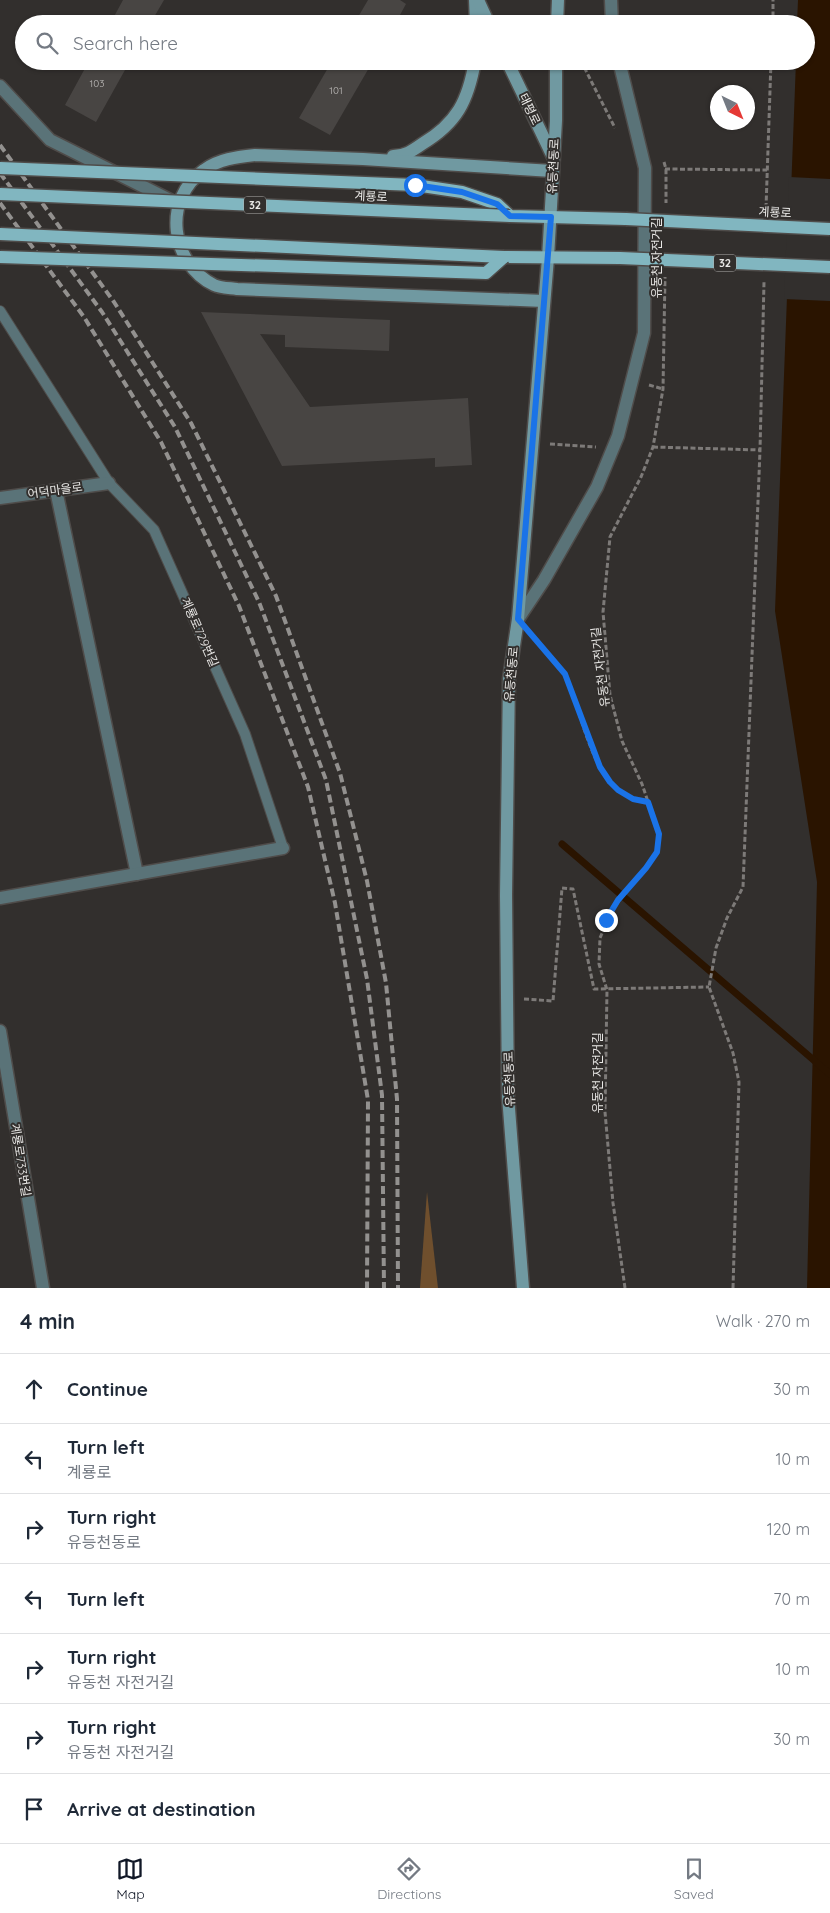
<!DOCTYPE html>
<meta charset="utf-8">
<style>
body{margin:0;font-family:Quicksand,"Noto Sans KR",sans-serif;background:#f2f2f3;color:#1f2937}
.compass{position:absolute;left:710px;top:85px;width:45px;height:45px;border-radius:50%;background:#fff;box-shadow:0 1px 4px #0004;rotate:137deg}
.stop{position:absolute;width:15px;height:15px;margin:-11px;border:4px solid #1a73e8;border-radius:50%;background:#fff}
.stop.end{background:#1a73e8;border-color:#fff;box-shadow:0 1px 5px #0008}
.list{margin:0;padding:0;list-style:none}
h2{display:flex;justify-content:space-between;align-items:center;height:65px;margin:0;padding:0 20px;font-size:21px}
h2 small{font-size:16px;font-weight:400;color:#747a83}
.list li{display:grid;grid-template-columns:32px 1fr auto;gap:15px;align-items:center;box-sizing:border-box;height:70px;padding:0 20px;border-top:1px solid #e0e1e3}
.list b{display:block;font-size:19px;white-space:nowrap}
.list p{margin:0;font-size:16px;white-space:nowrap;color:#747a83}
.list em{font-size:16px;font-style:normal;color:#747a83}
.icon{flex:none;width:28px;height:28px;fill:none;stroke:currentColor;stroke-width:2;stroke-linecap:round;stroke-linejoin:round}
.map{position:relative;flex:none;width:830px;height:1288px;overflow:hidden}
.search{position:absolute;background:#fff;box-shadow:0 1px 4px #0004;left:15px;right:15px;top:15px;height:55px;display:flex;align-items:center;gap:12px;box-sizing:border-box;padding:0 18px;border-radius:28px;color:#747a83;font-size:19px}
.sheet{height:555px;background:#fff}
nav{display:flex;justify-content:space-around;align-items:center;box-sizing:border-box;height:70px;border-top:1px solid #e0e1e3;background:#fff;font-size:14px;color:#747a83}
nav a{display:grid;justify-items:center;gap:2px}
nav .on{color:#111827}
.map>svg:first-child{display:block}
.green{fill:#6f4f2d}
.water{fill:#2a1400}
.pier{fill:#322f2d}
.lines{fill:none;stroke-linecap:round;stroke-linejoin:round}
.stream{stroke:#2a1400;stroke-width:7}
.building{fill:#484543}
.service-casing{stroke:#4f4c4a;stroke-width:12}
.minor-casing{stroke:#4f4c4a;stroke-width:15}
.secondary-casing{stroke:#4f4c4a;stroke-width:15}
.primary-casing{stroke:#4f4c4a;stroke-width:15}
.path{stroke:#7d7a78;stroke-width:3;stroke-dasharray:5 2.5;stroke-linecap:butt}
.service{stroke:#5a7378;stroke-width:10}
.minor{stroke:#5a7378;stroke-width:12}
.secondary{stroke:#7099a1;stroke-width:12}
.primary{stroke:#81b6c0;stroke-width:12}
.rail{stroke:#93918f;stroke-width:4;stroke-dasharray:8 4;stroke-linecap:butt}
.primary-bridge-casing{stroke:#4f4c4a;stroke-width:15;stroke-linecap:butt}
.primary-bridge{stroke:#81b6c0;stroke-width:12}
.route{stroke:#1a73e8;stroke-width:6}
.labels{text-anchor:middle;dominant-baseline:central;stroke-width:4;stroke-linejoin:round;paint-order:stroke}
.number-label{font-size:10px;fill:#c0bebc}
.shield{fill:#322f2d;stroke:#b1b0ae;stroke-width:1}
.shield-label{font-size:11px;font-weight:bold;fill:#e8e7e5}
.street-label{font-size:12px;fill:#e8e7e5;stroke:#322f2d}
</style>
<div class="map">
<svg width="830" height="1288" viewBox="0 0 830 1288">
<rect width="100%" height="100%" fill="#322f2d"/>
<polygon class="green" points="427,1192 438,1288 420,1288"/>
<polygon class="water" points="798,0 830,0 830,1288 807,1288 817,882 775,611 796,61 806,61 806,24 797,24"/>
<polygon class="pier" points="789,177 830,179 830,301 784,299"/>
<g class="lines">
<polyline class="stream" points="562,844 830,1074"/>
</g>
<g class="building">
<polygon points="123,0 164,0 150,24 110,24"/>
<polygon points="368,0 400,0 406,4 395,24 354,24"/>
<polygon points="89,61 130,61 96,122 65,105"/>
<polygon points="332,61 373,61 330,135 299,118"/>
<polygon points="201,312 390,320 389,351 285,347 285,335 260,334 310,407 468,398 472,465 435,467 435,458 282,466"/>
</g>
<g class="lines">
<g class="service-casing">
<polyline id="service" points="0,311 109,483 154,530 245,734 283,848"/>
</g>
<g class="minor-casing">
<g id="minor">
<polyline points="611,0 612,24"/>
<polyline points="0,86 50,140 174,202"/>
<polyline points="56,490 137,874"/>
<polyline points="0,498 109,483"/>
<polyline points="518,619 544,580 597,487 618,436 644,333 645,168 619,61"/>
<polyline points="0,898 283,848"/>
<polyline points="0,1031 43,1288"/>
</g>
</g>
<g class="secondary-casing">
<g id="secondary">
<polyline points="475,0 476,24"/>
<polyline points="478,0 489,24"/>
<polyline points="557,24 558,0"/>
<polyline points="507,61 553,157"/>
<path d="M393,156C405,156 412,151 422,144C457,123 468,101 475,61"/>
<path d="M544,301L237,289C230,288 220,288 214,285C170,263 162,199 204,170C219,159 237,157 255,155L363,159L552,171"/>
<polyline points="523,1288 508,1096 506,895 509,679 518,619 548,258 556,121 556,61"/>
</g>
</g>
<g class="primary-casing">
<g id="primary">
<polyline points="415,185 462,192 497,204 510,216 626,219"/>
<polyline points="504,257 620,258"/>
</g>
</g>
<g class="path">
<polyline points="773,24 773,0"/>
<polyline points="581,61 615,128"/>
<polyline points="664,162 666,169 666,203"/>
<polyline points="665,169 767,170"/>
<polyline points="766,208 771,61"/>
<polyline points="649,385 663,389"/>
<polyline points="550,444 596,447"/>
<polyline points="653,447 760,450"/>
<path d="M534,638C543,649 560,664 566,677C580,708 591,771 619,791C628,797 637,800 648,802"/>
<polyline points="524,999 553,1001 562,888 573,889 594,989 709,987"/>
<polyline points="625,1288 613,1203 605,1112 607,990 599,964 600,938 613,908 646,868 657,852 659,834 642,784 622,741 610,695 603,612 610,537 641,477 653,447 663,389 665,277"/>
<polyline points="733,1288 739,1082 733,1053 709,987 716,948 727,918 743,887 760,450 764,282"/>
</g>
<use href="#service" class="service"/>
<use href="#minor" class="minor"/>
<use href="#secondary" class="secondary"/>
<use href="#primary" class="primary"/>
<g class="rail">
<polyline points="0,145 114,302 191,423 276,596 340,773 367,881 386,983 397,1099 398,1288"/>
<polyline points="0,173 102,312 175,427 259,602 326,780 367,979 382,1095 384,1288"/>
<polyline points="0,203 84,317 161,442 239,606 308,787 335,903 368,1100 367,1288"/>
</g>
<g class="primary-bridge-casing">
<g id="primary-bridge">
<polyline points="0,168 415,185"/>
<polyline points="0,194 510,216"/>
<polyline points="626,219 830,229"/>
<polyline points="0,234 504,257"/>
<polyline points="0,257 486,273 504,257"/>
<polyline points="620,258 830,267"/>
</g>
</g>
<use href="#primary-bridge" class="primary-bridge"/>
</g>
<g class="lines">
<polyline class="route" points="415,185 462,192 497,204 510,216 551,217 518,619 565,674 600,767 610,782 618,790 633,799 648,802 659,834 657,852 646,868 618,900 606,920"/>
</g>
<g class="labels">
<g class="number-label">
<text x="97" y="83">103</text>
<text x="336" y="90">101</text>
</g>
<g class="shield">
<rect x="244" y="196.5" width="22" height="17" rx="4"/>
<rect x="714" y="254.5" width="22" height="17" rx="4"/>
</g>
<g class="shield-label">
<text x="255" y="205">32</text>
<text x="725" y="263">32</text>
</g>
<g class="street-label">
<text transform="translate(530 109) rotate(64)">태평로</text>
<text transform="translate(553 166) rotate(-87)">유등천동로</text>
<text transform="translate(371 196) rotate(3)">계룡로</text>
<text transform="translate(775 212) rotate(3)">계룡로</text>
<text transform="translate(656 258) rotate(-90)">유동천 자전거길</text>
<text transform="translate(55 490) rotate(-8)">어덕마을로</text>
<text transform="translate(200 632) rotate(66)">계룡로729번길</text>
<text transform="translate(600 667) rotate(-97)">유동천 자전거길</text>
<text transform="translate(511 674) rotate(-85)">유등천동로</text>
<text transform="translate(597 1073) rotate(-90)">유동천 자전거길</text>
<text transform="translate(509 1079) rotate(-92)">유등천동로</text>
<text transform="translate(21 1160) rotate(81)">계룡로733번길</text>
</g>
</g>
</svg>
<svg class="compass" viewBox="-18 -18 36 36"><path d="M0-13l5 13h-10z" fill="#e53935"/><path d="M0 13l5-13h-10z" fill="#747a83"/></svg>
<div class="stop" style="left:415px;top:185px"></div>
<div class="stop end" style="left:606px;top:920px"></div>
<div class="search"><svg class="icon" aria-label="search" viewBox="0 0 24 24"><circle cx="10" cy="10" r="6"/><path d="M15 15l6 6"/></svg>Search here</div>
</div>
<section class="sheet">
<h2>4 min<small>Walk · 270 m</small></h2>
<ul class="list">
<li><svg class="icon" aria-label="ahead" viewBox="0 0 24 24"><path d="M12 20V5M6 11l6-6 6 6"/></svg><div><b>Continue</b></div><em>30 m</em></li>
<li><svg class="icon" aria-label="left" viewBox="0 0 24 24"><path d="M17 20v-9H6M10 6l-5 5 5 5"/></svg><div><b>Turn left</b><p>계룡로</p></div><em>10 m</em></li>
<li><svg class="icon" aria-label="right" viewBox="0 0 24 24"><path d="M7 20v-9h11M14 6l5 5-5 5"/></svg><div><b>Turn right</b><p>유등천동로</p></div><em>120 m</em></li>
<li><svg class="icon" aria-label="left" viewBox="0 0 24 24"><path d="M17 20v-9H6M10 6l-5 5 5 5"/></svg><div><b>Turn left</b></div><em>70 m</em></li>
<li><svg class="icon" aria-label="right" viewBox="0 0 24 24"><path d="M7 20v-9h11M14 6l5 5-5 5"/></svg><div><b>Turn right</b><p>유동천 자전거길</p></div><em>10 m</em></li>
<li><svg class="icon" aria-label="right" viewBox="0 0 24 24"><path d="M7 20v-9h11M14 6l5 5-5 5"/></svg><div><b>Turn right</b><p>유동천 자전거길</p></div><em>30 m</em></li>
<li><svg class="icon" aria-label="arrive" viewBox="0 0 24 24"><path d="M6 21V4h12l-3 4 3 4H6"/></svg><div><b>Arrive at destination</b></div></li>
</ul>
</section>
<nav>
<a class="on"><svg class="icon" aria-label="map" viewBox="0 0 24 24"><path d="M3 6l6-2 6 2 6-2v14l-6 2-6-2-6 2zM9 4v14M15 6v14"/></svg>Map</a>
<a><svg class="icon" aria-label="directions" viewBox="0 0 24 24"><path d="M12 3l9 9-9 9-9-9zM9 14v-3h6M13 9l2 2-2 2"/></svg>Directions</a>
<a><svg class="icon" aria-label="saved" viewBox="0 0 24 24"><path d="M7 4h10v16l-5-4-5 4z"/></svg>Saved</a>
</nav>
